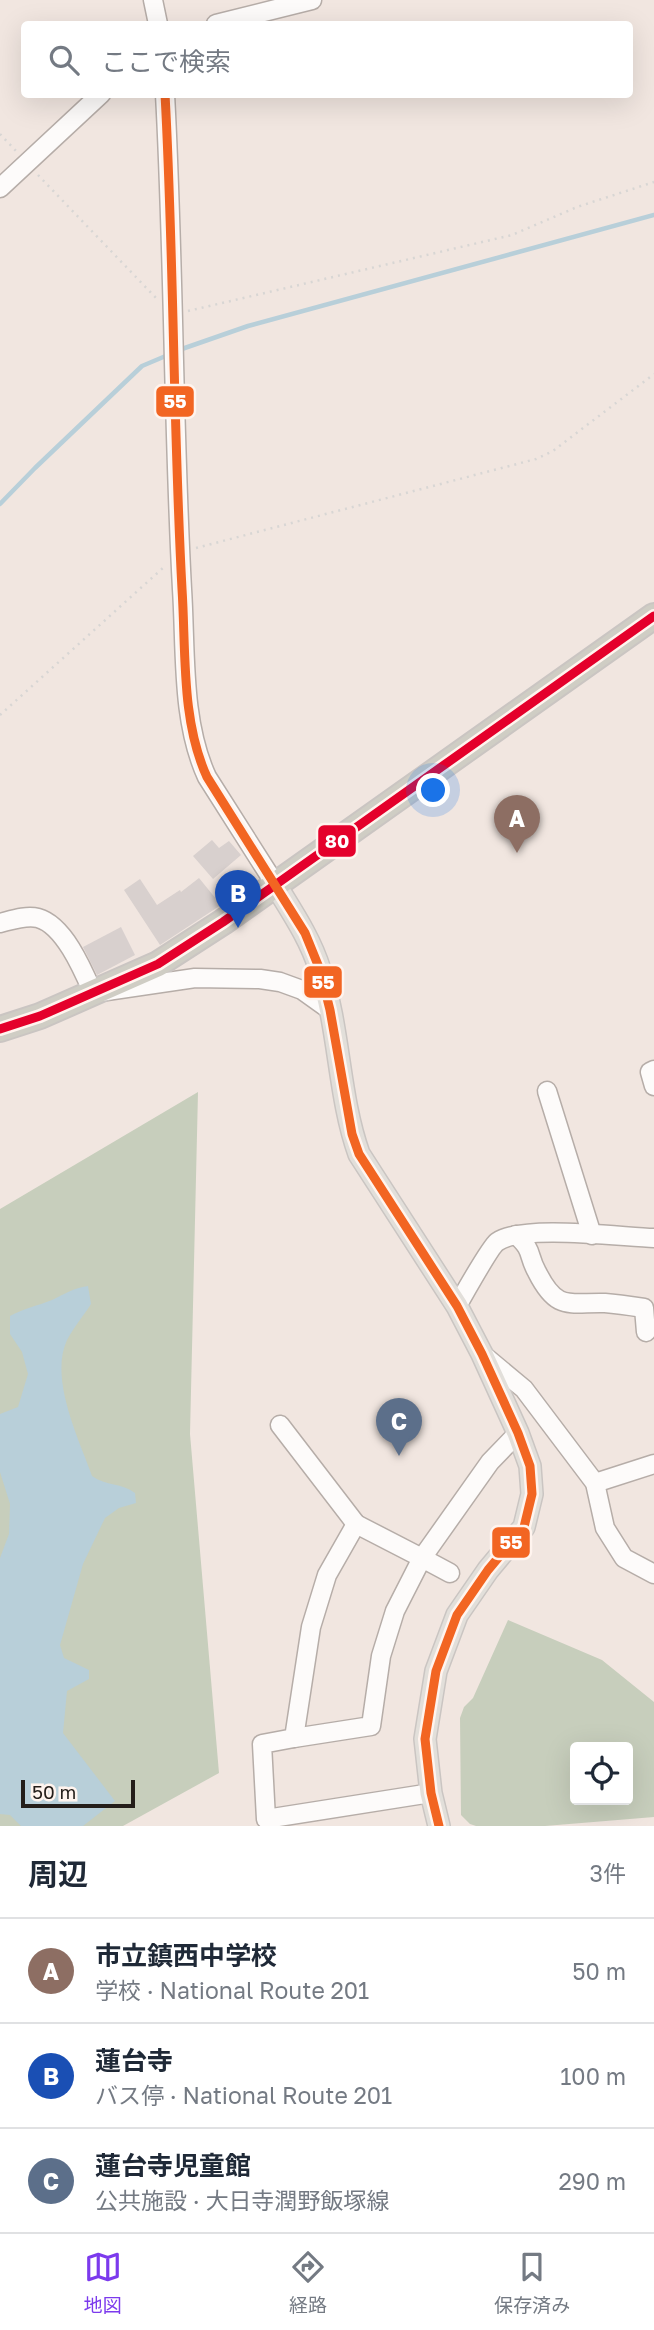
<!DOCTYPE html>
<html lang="ja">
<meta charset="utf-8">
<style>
body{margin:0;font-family:"Golos Text","Noto Sans JP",sans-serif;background:#f2f2f3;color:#1f2937}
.controls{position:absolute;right:21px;bottom:21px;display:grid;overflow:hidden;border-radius:7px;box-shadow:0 7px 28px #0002}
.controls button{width:63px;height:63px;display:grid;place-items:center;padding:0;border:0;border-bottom:2px solid #e0e1e3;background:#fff;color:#1f2937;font:35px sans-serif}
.scale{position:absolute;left:21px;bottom:18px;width:114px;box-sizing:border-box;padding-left:7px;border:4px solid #241e1a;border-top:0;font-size:19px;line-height:24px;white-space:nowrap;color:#241e1a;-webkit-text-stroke:5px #fff4ee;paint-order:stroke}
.you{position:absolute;left:434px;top:791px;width:24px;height:24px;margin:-18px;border:5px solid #fff;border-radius:50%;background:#1a73e8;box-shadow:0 0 0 10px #1a73e833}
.badge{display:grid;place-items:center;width:46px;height:46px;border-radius:50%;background:#7c3aed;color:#fff;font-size:23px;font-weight:700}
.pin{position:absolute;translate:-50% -58px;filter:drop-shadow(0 2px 4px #0008)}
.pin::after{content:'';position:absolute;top:37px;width:24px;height:21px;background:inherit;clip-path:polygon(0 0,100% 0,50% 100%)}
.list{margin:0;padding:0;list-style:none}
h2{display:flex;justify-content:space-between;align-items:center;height:91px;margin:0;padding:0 28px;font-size:30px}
h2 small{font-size:23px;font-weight:400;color:#747a83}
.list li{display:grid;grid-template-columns:46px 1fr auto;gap:21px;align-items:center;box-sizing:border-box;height:105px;padding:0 28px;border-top:2px solid #e0e1e3}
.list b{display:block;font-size:26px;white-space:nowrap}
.list p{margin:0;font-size:23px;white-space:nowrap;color:#747a83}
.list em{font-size:23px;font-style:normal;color:#747a83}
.icon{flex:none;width:38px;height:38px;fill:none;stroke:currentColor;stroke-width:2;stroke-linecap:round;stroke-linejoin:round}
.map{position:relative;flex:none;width:654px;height:1826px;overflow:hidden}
.search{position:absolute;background:#fff;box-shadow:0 7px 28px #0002;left:21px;right:21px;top:21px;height:77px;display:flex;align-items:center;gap:18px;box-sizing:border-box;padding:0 24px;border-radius:7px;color:#747a83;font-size:26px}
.sheet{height:406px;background:#fff}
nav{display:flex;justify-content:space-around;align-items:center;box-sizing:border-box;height:98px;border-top:2px solid #e0e1e3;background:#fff;font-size:19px;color:#747a83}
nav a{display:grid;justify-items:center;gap:4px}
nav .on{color:#7c3aed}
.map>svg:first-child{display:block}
.forest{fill:#c7cebc;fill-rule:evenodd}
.water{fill:#b8cfd9}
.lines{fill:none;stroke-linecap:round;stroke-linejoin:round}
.stream{stroke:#b8cfd9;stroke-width:4.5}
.building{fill:#d8d0ce}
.minor-casing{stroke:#b6ada8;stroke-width:21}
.major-casing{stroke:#cac5c2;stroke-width:24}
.highway-casing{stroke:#cac5c2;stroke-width:28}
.path{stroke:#d8d6d4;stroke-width:2.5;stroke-dasharray:2 5;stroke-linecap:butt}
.minor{stroke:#fdfbfa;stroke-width:18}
.major{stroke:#e2dfda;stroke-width:21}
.highway{stroke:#cfcdc4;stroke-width:24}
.bus-1-casing{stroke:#fff4ee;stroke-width:14}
.bus-2-casing{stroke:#fff4ee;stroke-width:14}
.bus-1{stroke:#e4002b;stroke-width:9}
.bus-2{stroke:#f26522;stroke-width:9}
.line-badge{stroke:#fff4ee;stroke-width:2.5}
.badge-label{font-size:19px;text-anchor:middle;font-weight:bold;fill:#fff}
</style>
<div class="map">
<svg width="654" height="1826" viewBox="0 0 654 1826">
<rect width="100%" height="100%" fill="#f1e6e0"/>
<g class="forest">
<polygon points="198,1092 190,1434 219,1773 123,1826 0,1826 0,1209"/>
<path d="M508,1620L602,1660L654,1702V1817L545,1826H476L470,1824L461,1815L460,1718L464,1707L473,1698ZM575,1747H628V1800H575Z"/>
</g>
<path class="water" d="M88,1286L91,1304C84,1315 74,1327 67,1340C49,1379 79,1439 92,1476C106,1486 122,1483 135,1493L136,1503L119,1508L105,1518L83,1564L60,1645L64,1658L89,1670V1679L67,1691L63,1733L115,1801L83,1826H21L10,1815L0,1814V1558L9,1534L10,1504L0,1472V1414L18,1407L28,1374L22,1352L10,1334V1316C25,1308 37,1306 52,1300C65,1294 73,1288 88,1286Z"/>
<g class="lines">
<g class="stream">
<polyline points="179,350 248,326 654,215"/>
<polyline points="0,504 35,468 142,366 168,355"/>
</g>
</g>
<g class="building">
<polygon points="212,840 219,848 229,841 241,855 213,879 193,856"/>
<polygon points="199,878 221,905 160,945 124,890 140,879 157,905 180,890 181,892"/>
<polygon points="121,927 135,955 97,975 83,947"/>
</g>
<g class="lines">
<g class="minor-casing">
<g id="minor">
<polyline points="153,0 158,24"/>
<polyline points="216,24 312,0"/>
<path d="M165,94C174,259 173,424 182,589C186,650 181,721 207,777L275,884"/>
<polyline points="0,188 101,94"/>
<path d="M0,923C12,920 26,915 38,918C64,925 83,970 93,993L195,978L260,979L280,982L302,990L330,1010"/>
<polyline points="654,1070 650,1072 654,1086"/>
<polyline points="547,1091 592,1235"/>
<path d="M516,1235C534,1251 527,1254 537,1272C557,1312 569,1302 605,1303C618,1304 631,1306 644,1308L646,1332"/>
<path d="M457,1306C464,1294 490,1247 497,1242C522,1224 621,1237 654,1238"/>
<polyline points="482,1354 524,1389 595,1483 605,1528 624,1558 654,1574"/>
<polyline points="280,1425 356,1524"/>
<polyline points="595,1483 654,1464"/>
<polyline points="294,1738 371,1726 381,1656 395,1611 422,1558 450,1573"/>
<polyline points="431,1793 266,1819 262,1744 294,1738 311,1627 327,1575 356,1524 422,1558 490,1462 518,1433"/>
</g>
</g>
<g class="major-casing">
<path id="major" d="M275,884C292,912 310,938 320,970C340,1029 338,1095 359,1154L457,1306L482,1354L518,1433L530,1466L532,1494L524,1527L488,1570L457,1615L436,1671L425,1739L431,1793L439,1826"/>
</g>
<g class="highway-casing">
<polyline id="highway" points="0,1029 40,1016 158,964 223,922 654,616"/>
</g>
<g class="path">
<polyline points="0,134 17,152"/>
<polyline points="38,175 157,299"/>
<polyline points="188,311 512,235 577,207 654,182"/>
<polyline points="196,548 536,459 553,451 654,374"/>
<polyline points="0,715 164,567"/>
</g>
<use href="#minor" class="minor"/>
<use href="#major" class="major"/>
<use href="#highway" class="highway"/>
<g class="bus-1-casing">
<polyline id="bus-1" points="0,1029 40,1016 158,964 223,922 654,616"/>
</g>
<g class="bus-2-casing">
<path id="bus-2" d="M165,94C174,259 173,424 182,589C186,650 181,721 207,777L305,933L320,970L330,1010L352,1134L359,1154L457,1306L482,1354L518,1433L530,1466L532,1494L524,1527L488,1570L457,1615L436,1671L425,1739L431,1793L439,1826"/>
</g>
<use href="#bus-1" class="bus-1"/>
<use href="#bus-2" class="bus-2"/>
</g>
<g class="line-badge">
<rect x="155" y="385" width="40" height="33" rx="7" fill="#f26522"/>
<rect x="317" y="824" width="40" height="34" rx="7" fill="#e4002b"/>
<rect x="303" y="965" width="40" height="34" rx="7" fill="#f26522"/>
<rect x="491" y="1526" width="40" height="33" rx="7" fill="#f26522"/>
</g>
<g class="badge-label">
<text x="175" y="408">55</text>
<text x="337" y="848">80</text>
<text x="323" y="989">55</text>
<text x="511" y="1549">55</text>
</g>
</svg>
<div class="controls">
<button><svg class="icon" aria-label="locate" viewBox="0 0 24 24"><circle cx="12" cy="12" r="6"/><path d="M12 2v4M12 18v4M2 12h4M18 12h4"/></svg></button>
</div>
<div class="scale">50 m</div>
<div class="you"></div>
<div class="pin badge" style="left:517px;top:853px;background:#8d6e63">A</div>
<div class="pin badge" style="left:238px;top:928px;background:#1a4fb4">B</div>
<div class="pin badge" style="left:399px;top:1456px;background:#5c6f8a">C</div>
<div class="search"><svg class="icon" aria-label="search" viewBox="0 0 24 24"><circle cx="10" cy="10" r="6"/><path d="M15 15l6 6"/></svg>ここで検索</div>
</div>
<section class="sheet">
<h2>周辺<small>3件</small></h2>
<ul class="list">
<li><span class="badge" style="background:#8d6e63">A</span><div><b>市立鎮西中学校</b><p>学校 · National Route 201</p></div><em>50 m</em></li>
<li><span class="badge" style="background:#1a4fb4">B</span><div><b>蓮台寺</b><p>バス停 · National Route 201</p></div><em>100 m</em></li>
<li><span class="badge" style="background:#5c6f8a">C</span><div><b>蓮台寺児童館</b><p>公共施設 · 大日寺潤野飯塚線</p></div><em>290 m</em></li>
</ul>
</section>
<nav>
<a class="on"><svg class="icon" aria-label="map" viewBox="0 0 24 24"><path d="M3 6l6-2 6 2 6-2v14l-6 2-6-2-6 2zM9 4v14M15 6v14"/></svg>地図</a>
<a><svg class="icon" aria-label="directions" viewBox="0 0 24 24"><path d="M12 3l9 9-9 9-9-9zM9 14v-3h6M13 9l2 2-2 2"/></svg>経路</a>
<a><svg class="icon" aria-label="saved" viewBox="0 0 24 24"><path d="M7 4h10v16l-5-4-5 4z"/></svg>保存済み</a>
</nav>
